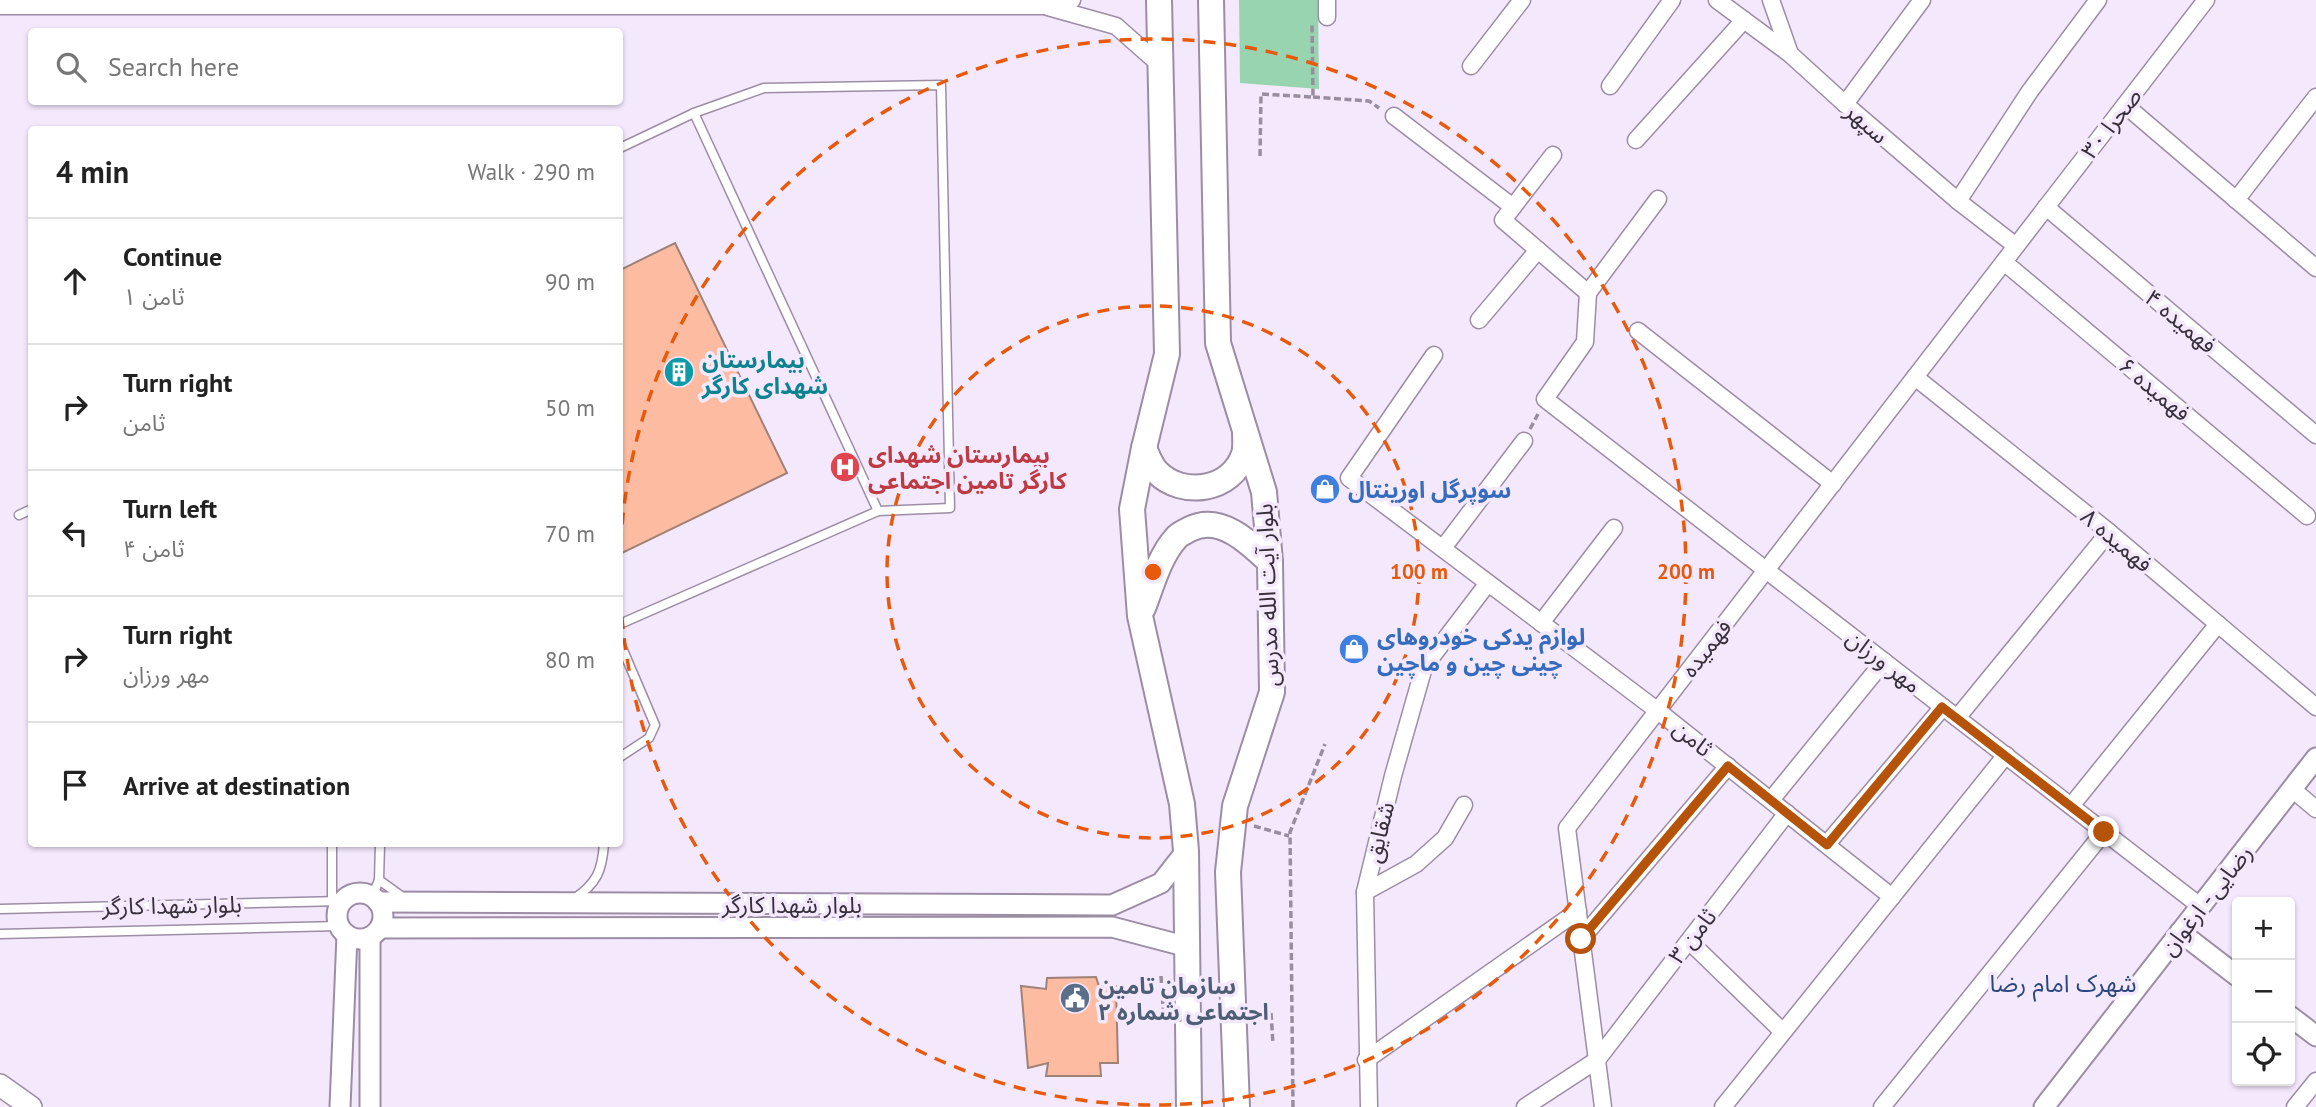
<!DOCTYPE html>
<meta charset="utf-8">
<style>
body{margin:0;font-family:"PT Sans","Noto Sans Arabic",sans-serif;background:#f2f2f2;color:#222}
.controls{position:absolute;right:21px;bottom:21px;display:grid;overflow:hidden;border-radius:7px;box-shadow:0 2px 5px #0004}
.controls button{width:63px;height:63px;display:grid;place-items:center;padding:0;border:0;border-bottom:2px solid #e0e0e0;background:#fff;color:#222;font:35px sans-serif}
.stop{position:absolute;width:21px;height:21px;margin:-16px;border:5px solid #b45309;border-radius:50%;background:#fff}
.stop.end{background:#b45309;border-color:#fff;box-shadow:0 2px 7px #0008}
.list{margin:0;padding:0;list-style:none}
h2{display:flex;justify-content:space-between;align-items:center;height:91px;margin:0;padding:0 28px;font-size:30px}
h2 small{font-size:23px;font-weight:400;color:#767676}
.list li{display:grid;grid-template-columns:46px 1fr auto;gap:21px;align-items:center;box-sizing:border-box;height:126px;padding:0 28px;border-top:2px solid #e0e0e0}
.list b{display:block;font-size:26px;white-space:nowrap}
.list p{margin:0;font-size:23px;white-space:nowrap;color:#767676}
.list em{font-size:23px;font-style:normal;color:#767676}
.icon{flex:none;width:38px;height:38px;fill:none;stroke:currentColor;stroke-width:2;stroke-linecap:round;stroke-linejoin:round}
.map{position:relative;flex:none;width:2316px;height:1107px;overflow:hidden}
.search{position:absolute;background:#fff;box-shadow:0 2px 5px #0004;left:28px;top:28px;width:595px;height:77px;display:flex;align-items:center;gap:18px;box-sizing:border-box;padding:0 24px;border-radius:7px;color:#767676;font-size:26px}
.panel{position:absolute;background:#fff;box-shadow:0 2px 5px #0004;left:28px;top:126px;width:595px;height:721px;border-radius:7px}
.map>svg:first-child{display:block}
.green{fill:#98d4b0}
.building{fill:#fdbca1;stroke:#9e8277;stroke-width:2}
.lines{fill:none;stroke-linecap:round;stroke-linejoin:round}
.service-casing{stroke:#9c8da5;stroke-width:11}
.minor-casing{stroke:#9c8da5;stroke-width:19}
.tertiary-casing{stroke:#9c8da5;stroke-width:23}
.secondary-casing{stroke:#9c8da5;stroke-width:24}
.primary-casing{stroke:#9c8da5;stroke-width:28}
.path{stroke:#978e9d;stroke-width:3.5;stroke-dasharray:7 3.5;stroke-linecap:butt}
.service{stroke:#fff;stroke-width:8}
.minor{stroke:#fff;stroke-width:16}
.tertiary{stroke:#fff;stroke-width:19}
.secondary{stroke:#fff;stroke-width:21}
.primary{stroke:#fff;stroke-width:24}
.path-bridge{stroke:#978e9d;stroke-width:3.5;stroke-dasharray:7 3.5;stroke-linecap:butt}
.route{stroke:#b45309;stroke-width:9}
.ring{fill:none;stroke:#e8590c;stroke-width:3.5;stroke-dasharray:12 9}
.labels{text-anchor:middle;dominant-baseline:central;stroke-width:7;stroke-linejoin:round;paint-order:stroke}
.street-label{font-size:23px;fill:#36303a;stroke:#f4e8fd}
.culture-label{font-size:23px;font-weight:bold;fill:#0d838f;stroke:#f4e8fd;text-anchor:start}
.health-label{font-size:23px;font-weight:bold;fill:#be3a42;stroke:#f4e8fd;text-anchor:start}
.shop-label{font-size:23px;font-weight:bold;fill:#366cbe;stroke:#f4e8fd;text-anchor:start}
.service-label{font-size:23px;font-weight:bold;fill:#4e5e75;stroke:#f4e8fd;text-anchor:start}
.neighbourhood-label{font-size:24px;fill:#2b477f;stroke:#f4e8fd}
.centre{fill:#e8590c;stroke:#f4e8fd;stroke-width:3.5}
.ring-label{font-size:21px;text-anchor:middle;font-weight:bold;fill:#e8590c;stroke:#f4e8fd;stroke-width:7;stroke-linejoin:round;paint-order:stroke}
</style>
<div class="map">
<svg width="2316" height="1107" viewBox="0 0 2316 1107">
<rect width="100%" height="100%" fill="#f4e8fd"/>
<polygon class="green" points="1239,0 1318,0 1319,89 1240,83"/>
<g class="building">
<polygon points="675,243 787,473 620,554 620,270"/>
<polygon points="1096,977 1099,986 1116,986 1118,1063 1100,1063 1101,1076 1046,1076 1048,1063 1028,1068 1021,986 1046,989 1047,978"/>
</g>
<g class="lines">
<g class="service-casing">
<g id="service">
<polyline points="694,113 878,511"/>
<polyline points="620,148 694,113 764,88 941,85 950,508 878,511 620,624"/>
<polyline points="19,515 32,509"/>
<polyline points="620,643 655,725 649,738 620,757"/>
<polyline points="332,844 332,901"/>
<polyline points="379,880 404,898"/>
<polyline points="372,897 379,880 380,844"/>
<path d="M574,899C597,883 602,871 604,844"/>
<polyline points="0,909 343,901"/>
<polyline points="0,934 339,926"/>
</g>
</g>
<g class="minor-casing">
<g id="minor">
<polyline points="1327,0 1327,17"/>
<polyline points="1717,0 1790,54 1845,104 1958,201 2016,246"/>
<polyline points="1771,0 1790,54"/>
<polyline points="0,6 1045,6 1072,0"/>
<polyline points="1048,7 1116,26 1159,64"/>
<polyline points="1471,66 1522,0"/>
<polyline points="1610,86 1672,0"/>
<polyline points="1845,104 1922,0"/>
<polyline points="2125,105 2316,268"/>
<polyline points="1394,116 1513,207"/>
<polyline points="1636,140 1744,20"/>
<polyline points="1553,155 1503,220 1588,293"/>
<polyline points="1658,199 1588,293 1585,342 1545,399 2200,906"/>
<polyline points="2236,200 2316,97"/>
<polyline points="1958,201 2030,91 2098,0"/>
<polyline points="2046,207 2316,435"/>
<polyline points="2004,262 2307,516"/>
<polyline points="1479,320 1538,250"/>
<polyline points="1638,331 1833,484"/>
<polyline points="1434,355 1349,478 1658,711 1892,897"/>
<polyline points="1915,377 2109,532 2316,707"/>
<polyline points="1443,548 1524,441"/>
<polyline points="1541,623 1614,528"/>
<polyline points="1957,718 2109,532"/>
<polyline points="2292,789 2316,809"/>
<polyline points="1771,800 1884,661"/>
<polyline points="2071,806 2218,624"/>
<polyline points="1827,844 1943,707"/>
<polyline points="1365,892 1416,864 1445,838 1464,805"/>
<polyline points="1581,939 1728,766"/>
<polyline points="1689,941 1783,1032"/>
<polyline points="1366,1060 1578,911"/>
<polyline points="1369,1107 1365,892 1393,776 1424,667 1488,583"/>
<polyline points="1525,1107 1597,1060 1787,813"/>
<polyline points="1603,1107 1567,828 2206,0"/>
<polyline points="1723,1107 2006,755"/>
<polyline points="1882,1107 2104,832"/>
<polyline points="2295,1107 2316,1081"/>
</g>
</g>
<g class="tertiary-casing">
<g id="tertiary">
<circle cx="360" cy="916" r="23"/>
<polyline points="378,902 1112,905 1161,883 1186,851"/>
<polyline points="380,928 1112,927 1188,947"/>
<polyline points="2180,932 2237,976"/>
<polyline points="370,937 370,1107"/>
<polyline points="2290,1016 2316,1036"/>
<polyline points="340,1107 347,935"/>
<polyline points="2044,1107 2316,758"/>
</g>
</g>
<g class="secondary-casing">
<polyline id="secondary" points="0,1085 31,1107"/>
</g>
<g class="primary-casing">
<g id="primary">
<polyline points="1159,0 1167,354 1144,448 1132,509 1140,616 1182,804 1186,851 1189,1107"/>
<polyline points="1211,0 1218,343 1264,492 1270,562 1272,692 1235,806 1228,872 1237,1107"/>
<path d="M1144,448C1147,455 1151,466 1157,472C1182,498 1232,491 1244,454C1246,448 1245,439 1245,432"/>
<path d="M1143,608C1152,585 1159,557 1176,538C1179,534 1185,532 1190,529C1220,514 1249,542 1270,562"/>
</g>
</g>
<g class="path">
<polyline points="1313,97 1369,101 1379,108"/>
<polyline points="1260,156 1261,94 1313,97 1312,23"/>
<polyline points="1530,429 1538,414"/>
<polyline points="1254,826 1289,836"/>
<polyline points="1161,976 1164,1021"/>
<polyline points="1271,1013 1273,1044"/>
<polyline points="1293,1107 1290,832 1325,744"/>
</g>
<use href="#service" class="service"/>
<use href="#minor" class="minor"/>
<use href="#tertiary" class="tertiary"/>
<use href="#secondary" class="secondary"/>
<use href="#primary" class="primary"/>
<polyline class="path-bridge" points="1164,1021 1271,1013"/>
</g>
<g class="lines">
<polyline class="route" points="1581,939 1728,766 1827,845 1942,707 2104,832"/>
</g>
<g class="ring">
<circle cx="1153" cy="572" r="266"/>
<circle cx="1153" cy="572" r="533"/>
</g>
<defs>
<g id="building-disc" transform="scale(1.575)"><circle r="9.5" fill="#0f9aa8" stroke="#f4e8fd"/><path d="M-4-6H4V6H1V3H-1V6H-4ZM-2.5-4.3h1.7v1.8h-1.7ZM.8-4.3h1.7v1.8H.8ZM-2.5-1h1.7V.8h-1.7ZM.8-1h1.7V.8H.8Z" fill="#fff"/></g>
<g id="hospital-disc" transform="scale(1.575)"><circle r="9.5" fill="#e0444e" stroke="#f4e8fd"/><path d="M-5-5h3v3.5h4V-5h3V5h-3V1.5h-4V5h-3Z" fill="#fff"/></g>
<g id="shop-disc" transform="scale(1.575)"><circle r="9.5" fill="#3f7fe0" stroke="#f4e8fd"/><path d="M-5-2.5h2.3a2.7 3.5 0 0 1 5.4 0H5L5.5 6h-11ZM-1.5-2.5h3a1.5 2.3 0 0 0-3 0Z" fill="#fff"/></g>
<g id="civic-disc" transform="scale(1.575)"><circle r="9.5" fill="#5c6f8a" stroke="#f4e8fd"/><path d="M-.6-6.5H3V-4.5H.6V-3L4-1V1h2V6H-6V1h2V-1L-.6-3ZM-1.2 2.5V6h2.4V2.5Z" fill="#fff"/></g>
</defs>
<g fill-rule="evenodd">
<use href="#building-disc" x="679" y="372"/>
<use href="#hospital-disc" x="845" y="467"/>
<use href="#shop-disc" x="1325" y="489"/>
<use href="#shop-disc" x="1354" y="649"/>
<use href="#civic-disc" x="1075" y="998"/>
</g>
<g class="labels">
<g class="street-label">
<text transform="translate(1867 123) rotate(41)">سپهر</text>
<text transform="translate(2111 123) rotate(-52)">صحرا ۳۰</text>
<text transform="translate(2181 321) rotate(40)">فهمیده ۴</text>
<text transform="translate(2155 389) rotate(40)">فهمیده ۶</text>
<text transform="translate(2117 540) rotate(40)">فهمیده ۸</text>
<text transform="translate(1267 595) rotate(-92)">بلوار آیت الله مدرس</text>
<text transform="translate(1706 648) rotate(-52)">فهمیده</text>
<text transform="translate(1884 661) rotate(38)">مهر ورزان</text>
<text transform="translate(1693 738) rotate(39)">ثامن</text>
<text transform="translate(1379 832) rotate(-76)">شقایق</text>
<text transform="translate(2206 900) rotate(-52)">رضایی - ارغوان</text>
<text x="792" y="904">بلوار شهدا کارگر</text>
<text transform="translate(172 905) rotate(-1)">بلوار شهدا کارگر</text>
<text transform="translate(1692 936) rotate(-52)">ثامن ۳</text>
</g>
<g class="culture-label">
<text x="702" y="359">بیمارستان<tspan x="702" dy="26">شهدای کارگر</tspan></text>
</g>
<g class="health-label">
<text x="868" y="454">بیمارستان شهدای<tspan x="868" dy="26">کارگر تامین اجتماعی</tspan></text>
</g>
<g class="shop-label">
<text x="1348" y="489">سوپرگل اورینتال</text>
<text x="1377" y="636">لوازم یدکی خودروهای<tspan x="1377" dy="26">چینی چین و ماچین</tspan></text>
</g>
<g class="service-label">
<text x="1098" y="985">سازمان تامین<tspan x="1098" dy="26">اجتماعی شماره ۲</tspan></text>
</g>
<g class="neighbourhood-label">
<text x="2063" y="983">شهرک امام رضا</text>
</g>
</g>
<circle cx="1153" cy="572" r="10" class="centre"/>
<g class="ring-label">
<text x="1419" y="579">100 m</text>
<text x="1686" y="579">200 m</text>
</g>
</svg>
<div class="controls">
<button>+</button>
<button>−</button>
<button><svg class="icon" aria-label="locate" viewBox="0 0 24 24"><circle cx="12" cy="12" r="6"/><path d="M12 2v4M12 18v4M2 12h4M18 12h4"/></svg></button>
</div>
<div class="stop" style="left:1581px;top:939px"></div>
<div class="stop end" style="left:2104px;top:832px"></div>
<div class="search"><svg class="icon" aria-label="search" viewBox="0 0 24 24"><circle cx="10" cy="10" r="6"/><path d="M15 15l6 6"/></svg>Search here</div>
<section class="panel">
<h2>4 min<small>Walk · 290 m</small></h2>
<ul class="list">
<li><svg class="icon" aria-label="ahead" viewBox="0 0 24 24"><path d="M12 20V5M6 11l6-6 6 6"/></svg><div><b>Continue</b><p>ثامن ۱</p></div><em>90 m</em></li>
<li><svg class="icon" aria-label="right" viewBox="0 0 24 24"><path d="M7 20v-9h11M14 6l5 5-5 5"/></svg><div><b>Turn right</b><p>ثامن</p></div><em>50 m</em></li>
<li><svg class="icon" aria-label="left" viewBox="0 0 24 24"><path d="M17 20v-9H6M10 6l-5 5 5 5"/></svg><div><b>Turn left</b><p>ثامن ۴</p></div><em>70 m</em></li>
<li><svg class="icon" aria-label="right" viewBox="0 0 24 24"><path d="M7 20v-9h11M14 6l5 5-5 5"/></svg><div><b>Turn right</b><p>مهر ورزان</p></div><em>80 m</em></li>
<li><svg class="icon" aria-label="arrive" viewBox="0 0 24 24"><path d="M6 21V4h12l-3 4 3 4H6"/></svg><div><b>Arrive at destination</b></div></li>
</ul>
</section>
</div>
